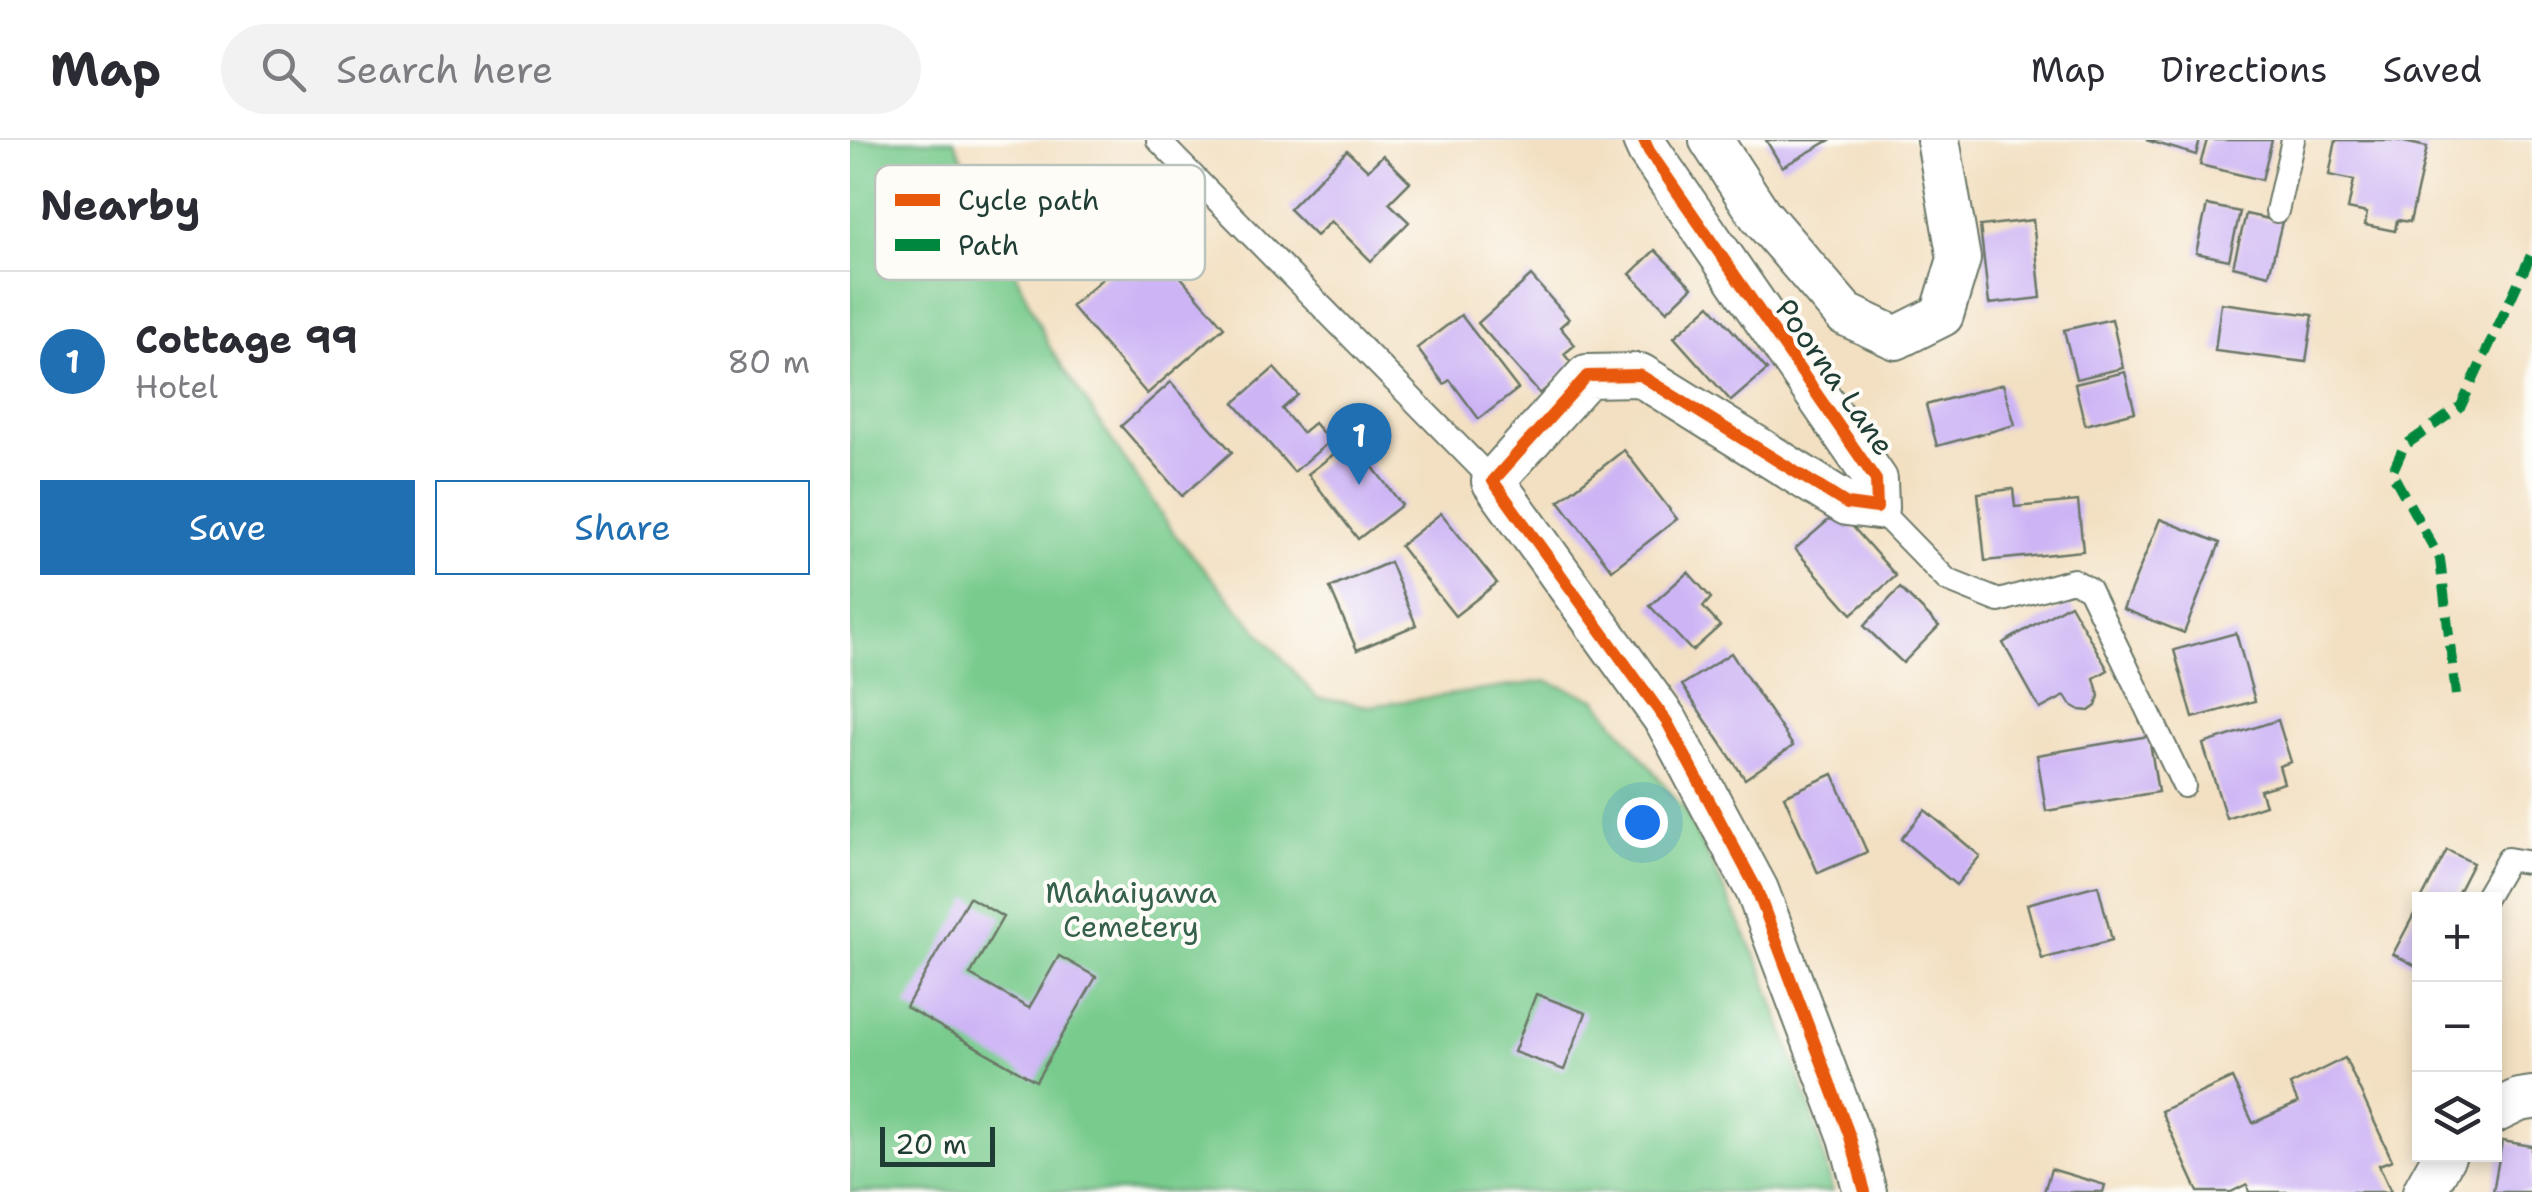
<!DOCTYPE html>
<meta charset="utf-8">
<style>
body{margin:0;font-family:"Shantell Sans",sans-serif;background:#f2f2f3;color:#2b2b33}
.controls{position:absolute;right:30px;bottom:30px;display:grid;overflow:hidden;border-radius:0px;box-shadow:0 5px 15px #0003}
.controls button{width:90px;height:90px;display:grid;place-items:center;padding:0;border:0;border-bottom:2px solid #e1e1e2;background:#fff;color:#2b2b33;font:50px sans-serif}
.scale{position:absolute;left:30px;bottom:25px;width:115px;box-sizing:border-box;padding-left:10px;border:5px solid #1f3d34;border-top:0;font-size:28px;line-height:35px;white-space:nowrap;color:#1f3d34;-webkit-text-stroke:8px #fdfcf7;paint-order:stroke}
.you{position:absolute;left:792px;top:682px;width:35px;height:35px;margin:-25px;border:8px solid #fff;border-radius:50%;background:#1a73e8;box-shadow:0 0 0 15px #1a73e833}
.badge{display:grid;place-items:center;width:65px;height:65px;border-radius:50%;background:#1f6fb2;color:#fff;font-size:32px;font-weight:700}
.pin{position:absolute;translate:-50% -82px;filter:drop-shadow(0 2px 5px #0008)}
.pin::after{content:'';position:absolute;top:52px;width:35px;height:30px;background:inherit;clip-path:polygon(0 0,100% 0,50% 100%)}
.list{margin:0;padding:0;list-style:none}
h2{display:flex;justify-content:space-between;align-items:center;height:130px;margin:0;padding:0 40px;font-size:42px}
h2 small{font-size:32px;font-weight:400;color:#7c7c81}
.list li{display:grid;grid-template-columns:65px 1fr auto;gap:30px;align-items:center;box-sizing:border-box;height:180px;padding:0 40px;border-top:2px solid #e1e1e2}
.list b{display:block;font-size:38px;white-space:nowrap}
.list p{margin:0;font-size:32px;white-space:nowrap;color:#7c7c81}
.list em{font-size:32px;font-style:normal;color:#7c7c81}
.actions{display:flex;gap:20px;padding:30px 40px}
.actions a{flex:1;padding:22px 0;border:2px solid #1f6fb2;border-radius:0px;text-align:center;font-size:35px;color:#1f6fb2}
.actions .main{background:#1f6fb2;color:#fff}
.icon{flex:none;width:55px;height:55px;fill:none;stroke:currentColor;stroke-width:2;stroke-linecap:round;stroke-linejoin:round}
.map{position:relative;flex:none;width:1682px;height:1052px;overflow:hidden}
header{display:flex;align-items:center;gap:60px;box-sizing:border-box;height:140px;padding:0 50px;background:#fff;border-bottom:2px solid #e1e1e2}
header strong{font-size:48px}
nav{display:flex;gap:55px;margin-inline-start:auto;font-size:35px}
.search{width:700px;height:90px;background:#f2f2f3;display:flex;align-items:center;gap:25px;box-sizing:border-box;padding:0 35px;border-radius:55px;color:#7c7c81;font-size:38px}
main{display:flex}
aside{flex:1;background:#fff}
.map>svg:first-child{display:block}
.green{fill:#78cb8d;stroke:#4c8460;stroke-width:2.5}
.building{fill:#cdb5f5}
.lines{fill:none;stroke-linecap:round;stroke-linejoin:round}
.lane-casing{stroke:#697666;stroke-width:26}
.street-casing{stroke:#697666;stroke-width:46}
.lane{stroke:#fff;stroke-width:22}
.street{stroke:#fff;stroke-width:42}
.quiet{stroke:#00873e;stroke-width:10;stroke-dasharray:20 10;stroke-linecap:butt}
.cycleway-casing{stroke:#fdfcf7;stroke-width:19}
.cycleway{stroke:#e8590c;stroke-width:12}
.labels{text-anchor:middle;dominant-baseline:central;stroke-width:8;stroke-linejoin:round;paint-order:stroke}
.street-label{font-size:30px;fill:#1f3d34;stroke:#fdfcf7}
.park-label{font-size:30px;fill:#35604a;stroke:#fdfcf7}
.key{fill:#fdfcf7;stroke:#bac3bc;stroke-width:2.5}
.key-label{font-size:28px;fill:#1f3d34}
</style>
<header>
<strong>Map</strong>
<div class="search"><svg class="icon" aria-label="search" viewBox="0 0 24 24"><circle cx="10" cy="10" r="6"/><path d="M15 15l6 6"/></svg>Search here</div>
<nav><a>Map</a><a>Directions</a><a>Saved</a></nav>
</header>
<main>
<aside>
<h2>Nearby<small></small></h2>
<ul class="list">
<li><span class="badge">1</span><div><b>Cottage 99</b><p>Hotel</p></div><em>80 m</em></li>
</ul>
<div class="actions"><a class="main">Save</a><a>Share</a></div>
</aside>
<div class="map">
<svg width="1682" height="1052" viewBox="0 0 1682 1052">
<rect width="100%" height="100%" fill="#fdfcf7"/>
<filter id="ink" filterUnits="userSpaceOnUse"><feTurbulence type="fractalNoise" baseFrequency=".01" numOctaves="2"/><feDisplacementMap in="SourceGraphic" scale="20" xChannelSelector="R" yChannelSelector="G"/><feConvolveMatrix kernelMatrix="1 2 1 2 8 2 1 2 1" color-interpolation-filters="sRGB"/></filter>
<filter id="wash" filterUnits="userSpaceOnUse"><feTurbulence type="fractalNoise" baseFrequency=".0048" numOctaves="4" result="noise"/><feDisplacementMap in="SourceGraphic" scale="40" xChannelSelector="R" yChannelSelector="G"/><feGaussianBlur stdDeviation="2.25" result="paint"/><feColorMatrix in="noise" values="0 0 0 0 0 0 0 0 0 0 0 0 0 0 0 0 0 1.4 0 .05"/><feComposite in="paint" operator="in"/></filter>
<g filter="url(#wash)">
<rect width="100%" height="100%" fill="#f3e0c2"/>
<polygon class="green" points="0,0 104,0 200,208 325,395 467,558 519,566 697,541 746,559 837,673 912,829 963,976 983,1052 0,1052"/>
<g id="blocks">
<g class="building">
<polygon points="916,0 980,0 932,27"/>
<polygon points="1296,0 1350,0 1346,15"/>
<polygon points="1357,0 1422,0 1412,40 1350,25"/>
<polygon points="1486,0 1545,0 1577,7 1560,82 1547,80 1545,91 1515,85 1517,73 1498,69 1504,40 1479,35"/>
<polygon points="497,10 518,30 533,15 560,42 539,63 559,82 521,121 481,81 466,96 439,69"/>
<polygon points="1357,65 1390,72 1379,120 1346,113"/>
<polygon points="1396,74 1432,82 1419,135 1383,126"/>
<polygon points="1183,80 1191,158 1139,164 1130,86"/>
<polygon points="298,99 374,187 297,254 221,166"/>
<polygon points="805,110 842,147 817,171 780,134"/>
<polygon points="681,136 719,179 710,187 725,205 714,214 723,225 690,254 628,183"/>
<polygon points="1371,163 1463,175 1456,222 1365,211"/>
<polygon points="860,165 917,230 881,261 824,197"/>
<polygon points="611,175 668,249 629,279 600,240 594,244 567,208"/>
<polygon points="1262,179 1273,228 1226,239 1214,190"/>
<polygon points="424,228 448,255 432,269 452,293 464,283 480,301 444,332 384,263"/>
<polygon points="1275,232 1285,272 1235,285 1225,244"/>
<polygon points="321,242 382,312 332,356 271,286"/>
<polygon points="1153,244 1165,285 1087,306 1076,265"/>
<polygon points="502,300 552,365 508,399 458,334"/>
<polygon points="774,310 827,379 762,430 709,361"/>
<polygon points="1163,349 1165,367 1228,361 1233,411 1135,421 1128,353"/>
<polygon points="989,371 1046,436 1002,474 945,409"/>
<polygon points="591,373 647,443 605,476 550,406"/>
<polygon points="1310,379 1370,403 1334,493 1273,469"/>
<polygon points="540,422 566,485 507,510 480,448"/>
<polygon points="838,432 861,458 853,467 870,486 842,511 800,466"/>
<polygon points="1050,448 1089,486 1053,523 1014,486"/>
<polygon points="1220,464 1258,530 1244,538 1249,556 1246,566 1239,571 1230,570 1220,564 1215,556 1190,569 1153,503"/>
<polygon points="1386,493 1405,561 1343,578 1324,510"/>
<polygon points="881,513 943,606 895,639 832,545"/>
<polygon points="1428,580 1441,622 1429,626 1434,643 1410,650 1415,665 1376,678 1353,604"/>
<polygon points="1299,596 1308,652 1196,671 1187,615"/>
<polygon points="983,634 1017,712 968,733 934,656"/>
<polygon points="1075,670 1130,716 1106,745 1051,699"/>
<polygon points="1597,710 1623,723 1604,760 1571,760"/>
<polygon points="1248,745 1262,800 1192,819 1177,764"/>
<polygon points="119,757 153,777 120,835 179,868 209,816 246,837 186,941 56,867"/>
<polygon points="1570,763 1570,825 1568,827 1543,814"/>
<polygon points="686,854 736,873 714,930 664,912"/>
<polygon points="1495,918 1542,1020 1529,1025 1541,1052 1399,1052 1397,1044 1381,1052 1348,1052 1311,971 1382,938 1403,983 1448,963 1440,945"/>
<polygon points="1652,1001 1682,1006 1682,1052 1643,1052"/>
<polygon points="1201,1029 1255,1045 1253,1052 1194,1052"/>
</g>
</g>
</g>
<g filter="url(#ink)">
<use href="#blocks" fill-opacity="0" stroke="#697666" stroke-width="2.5"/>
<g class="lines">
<g class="lane-casing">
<g id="lane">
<polyline points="308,0 643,341"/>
<polyline points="1427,71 1443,0"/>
<polyline points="1027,368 1097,440 1149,461 1223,440 1239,449 1334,646"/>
<polyline points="1634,760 1658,719 1682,723"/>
</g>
</g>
<g class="street-casing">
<g id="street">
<polyline points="794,0 799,11 1026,340 1027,368 997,364 790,235 737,236 643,341 817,582 907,750 1000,997 1015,1052"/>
<polyline points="861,0 910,75 995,174 1046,198 1092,175 1109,119 1088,0"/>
<polyline points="1644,972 1669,960 1682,958"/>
<polyline points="1574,1052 1595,1014"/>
</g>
</g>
<use href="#lane" class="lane"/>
<use href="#street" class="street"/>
<polyline class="quiet" points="1606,555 1590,419 1542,333 1554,306 1611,266 1682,113"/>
<g class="cycleway-casing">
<polyline id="cycleway" points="794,0 799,11 1026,340 1027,368 997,364 790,235 737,236 643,341 817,582 907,750 1000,997 1015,1052"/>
</g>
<use href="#cycleway" class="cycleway"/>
</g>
</g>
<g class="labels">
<g class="street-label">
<text transform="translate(985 237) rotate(55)">Poorna Lane</text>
</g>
<g class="park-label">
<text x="281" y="752">Mahaiyawa<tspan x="281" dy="34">Cemetery</tspan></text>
</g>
</g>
<rect x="25" y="25" width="330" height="115" rx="15" class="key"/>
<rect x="45" y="54" width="45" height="12" fill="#e8590c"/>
<rect x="45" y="99" width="45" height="12" fill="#00873e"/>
<g class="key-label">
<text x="108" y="70">Cycle path</text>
<text x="108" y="115">Path</text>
</g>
</svg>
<div class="controls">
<button>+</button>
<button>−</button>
<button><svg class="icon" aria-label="layers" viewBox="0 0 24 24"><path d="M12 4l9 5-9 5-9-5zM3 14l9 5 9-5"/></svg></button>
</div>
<div class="scale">20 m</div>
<div class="you"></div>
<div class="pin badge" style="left:509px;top:345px">1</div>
</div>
</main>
